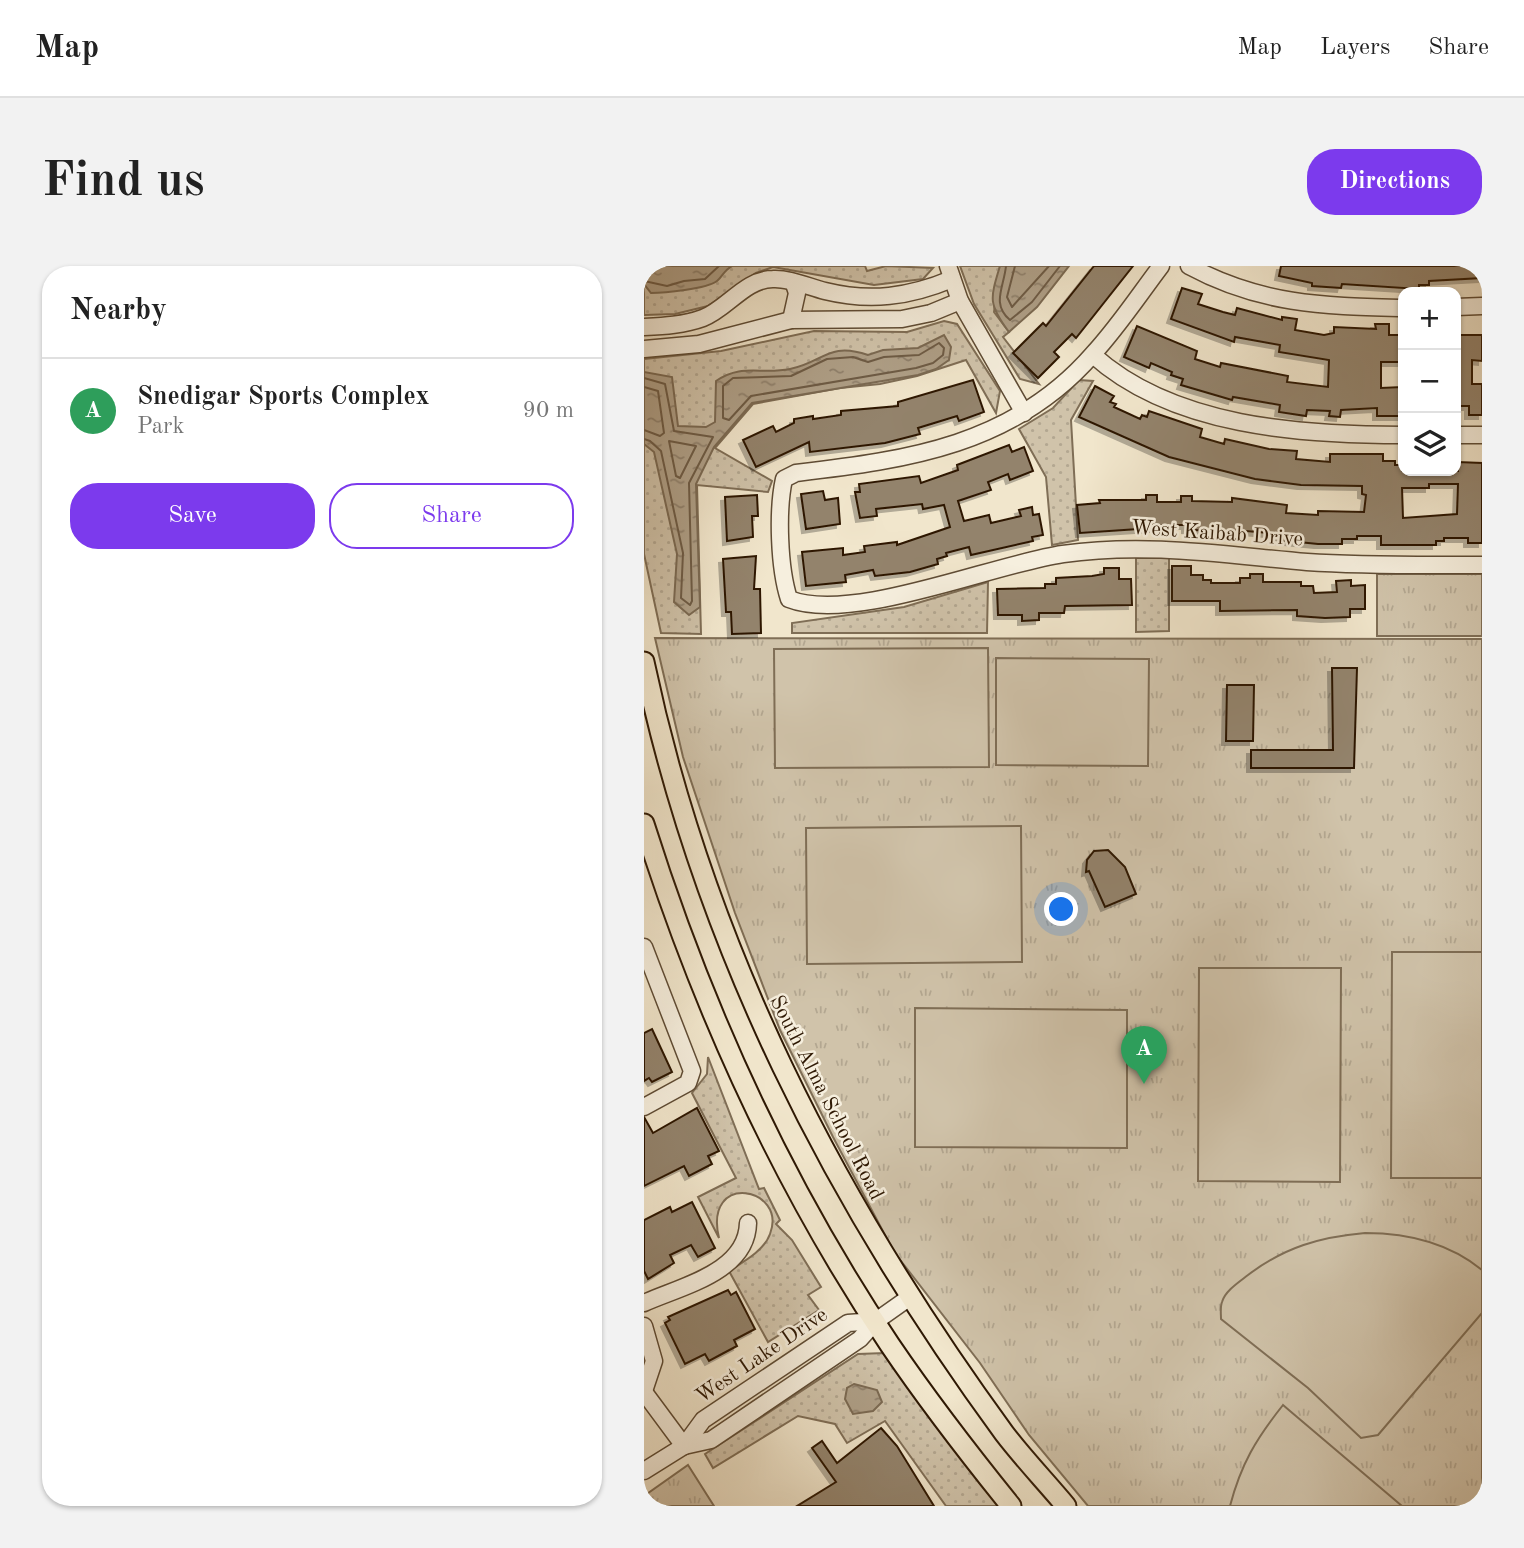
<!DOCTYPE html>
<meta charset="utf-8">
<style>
body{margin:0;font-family:"Old Standard TT",serif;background:#f2f2f2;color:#222}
.controls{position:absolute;right:21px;top:21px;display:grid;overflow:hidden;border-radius:14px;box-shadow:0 2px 5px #0004}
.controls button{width:63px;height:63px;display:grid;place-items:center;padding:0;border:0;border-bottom:2px solid #e0e0e0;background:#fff;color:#222;font:35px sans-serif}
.you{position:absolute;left:418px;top:644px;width:24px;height:24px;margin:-18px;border:5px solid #fff;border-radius:50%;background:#1a73e8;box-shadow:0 0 0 10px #1a73e833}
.badge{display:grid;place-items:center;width:46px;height:46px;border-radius:50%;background:#7c3aed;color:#fff;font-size:23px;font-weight:700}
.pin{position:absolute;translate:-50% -58px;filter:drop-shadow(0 2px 4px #0008)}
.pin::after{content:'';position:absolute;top:37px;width:24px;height:21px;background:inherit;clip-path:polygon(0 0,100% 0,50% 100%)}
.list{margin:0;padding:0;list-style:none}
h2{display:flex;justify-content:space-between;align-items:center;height:91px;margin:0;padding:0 28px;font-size:30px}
h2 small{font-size:23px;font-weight:400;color:#767676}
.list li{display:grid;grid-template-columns:46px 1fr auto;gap:21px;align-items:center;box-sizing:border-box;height:105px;padding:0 28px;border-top:2px solid #e0e0e0}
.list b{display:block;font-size:26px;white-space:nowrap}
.list p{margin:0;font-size:23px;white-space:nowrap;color:#767676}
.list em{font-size:23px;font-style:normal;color:#767676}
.actions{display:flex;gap:14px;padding:21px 28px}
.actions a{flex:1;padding:16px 0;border:2px solid #7c3aed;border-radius:28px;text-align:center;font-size:24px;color:#7c3aed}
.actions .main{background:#7c3aed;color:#fff}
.icon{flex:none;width:38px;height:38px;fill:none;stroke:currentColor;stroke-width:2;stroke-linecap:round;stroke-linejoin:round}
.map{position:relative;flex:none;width:838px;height:1240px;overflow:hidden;border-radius:28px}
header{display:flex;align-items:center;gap:42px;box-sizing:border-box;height:98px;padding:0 35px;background:#fff;border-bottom:2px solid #e0e0e0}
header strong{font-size:33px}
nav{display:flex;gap:38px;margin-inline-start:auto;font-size:24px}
.intro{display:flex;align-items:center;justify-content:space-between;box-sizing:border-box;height:168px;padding:0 42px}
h1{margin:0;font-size:49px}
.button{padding:18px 32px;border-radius:28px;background:#7c3aed;color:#fff;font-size:24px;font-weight:700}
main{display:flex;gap:42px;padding:0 42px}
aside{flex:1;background:#fff;border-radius:28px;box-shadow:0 2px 5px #0004}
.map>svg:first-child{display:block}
.grass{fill:url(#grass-dots);stroke:#7f6e56;stroke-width:2}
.park{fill:url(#park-tufts);stroke:#7f6e56;stroke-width:2}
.pitch{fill:#d0c3aa;stroke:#7f6e56;stroke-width:2}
.water{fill:url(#water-ripples);stroke:#7b6a53;stroke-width:2}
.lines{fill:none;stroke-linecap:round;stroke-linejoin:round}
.shore{stroke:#6e5c46;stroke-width:2}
.building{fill:#93836c;stroke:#2e1803;stroke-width:2;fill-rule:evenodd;filter:url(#shadow)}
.minor-casing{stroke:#5f4c35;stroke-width:19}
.major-casing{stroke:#2e1803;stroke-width:23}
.minor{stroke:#f6efde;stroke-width:16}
.major{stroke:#f1e6cc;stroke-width:19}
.labels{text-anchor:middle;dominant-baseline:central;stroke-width:5;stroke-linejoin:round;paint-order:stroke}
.street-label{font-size:21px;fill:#2e1803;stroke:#f6efde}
</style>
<header>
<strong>Map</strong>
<nav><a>Map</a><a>Layers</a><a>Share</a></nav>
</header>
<div class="intro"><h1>Find us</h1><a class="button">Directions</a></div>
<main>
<aside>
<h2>Nearby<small></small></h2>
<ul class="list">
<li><span class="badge" style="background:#2e9e5b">A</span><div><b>Snedigar Sports Complex</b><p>Park</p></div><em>90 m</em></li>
</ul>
<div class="actions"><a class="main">Save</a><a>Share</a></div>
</aside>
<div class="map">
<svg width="838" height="1240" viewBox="0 0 838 1240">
<defs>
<pattern id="grass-dots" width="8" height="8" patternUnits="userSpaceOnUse" patternTransform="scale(1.75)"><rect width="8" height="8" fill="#d0c3aa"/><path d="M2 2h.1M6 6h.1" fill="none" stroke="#b3a791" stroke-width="1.8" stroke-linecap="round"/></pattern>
<pattern id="park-tufts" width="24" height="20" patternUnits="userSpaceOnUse" patternTransform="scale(1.75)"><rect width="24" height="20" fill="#d0c3aa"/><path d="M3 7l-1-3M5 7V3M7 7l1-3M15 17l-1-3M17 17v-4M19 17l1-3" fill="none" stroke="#b3a791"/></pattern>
<pattern id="water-ripples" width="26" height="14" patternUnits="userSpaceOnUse" patternTransform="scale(1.75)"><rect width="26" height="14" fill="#afa088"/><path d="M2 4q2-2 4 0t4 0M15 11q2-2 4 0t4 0" fill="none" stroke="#8f816d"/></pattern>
<filter id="shadow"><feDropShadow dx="-4" dy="4" stdDeviation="0" flood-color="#0004"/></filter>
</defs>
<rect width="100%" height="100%" fill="#f1e6cc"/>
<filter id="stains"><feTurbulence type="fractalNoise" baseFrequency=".00286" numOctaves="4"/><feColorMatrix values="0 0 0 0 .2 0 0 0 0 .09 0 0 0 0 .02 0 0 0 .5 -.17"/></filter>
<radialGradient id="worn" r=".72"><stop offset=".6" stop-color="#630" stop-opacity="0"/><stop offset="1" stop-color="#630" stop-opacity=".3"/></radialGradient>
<g class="grass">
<polygon points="0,0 221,0 223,5 242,0 289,2 279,13 230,19 129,1 112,7 64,40 31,48 0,49"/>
<polygon points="316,0 356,0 350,46 365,66 359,71 395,118 376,113 330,38"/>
<polygon points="300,55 313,58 356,125 352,147 322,94 273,110 236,118 196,122 109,138 71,182 128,215 124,226 53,219 57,368 17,367 0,288 0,93 77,85 170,65 263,66"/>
<polygon points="435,114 449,115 427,154 434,274 408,279 402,211 375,163 409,142"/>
<polygon points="492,292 525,292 525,365 492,366"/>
<polygon points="344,316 343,367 148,367 148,357 260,341"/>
<path d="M64,791L115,923L120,922L136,954L132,958L148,974L177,1021L164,1029L175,1044L124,1076L85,1005C99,996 120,985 126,968C144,921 59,905 75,972L54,931L92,912L48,827L63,808Z"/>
<polygon points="241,1087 361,1240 302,1240 241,1155 203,1177 191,1158 154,1150 69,1202 61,1188 214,1088"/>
</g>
<g class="park">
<rect x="733" y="308" width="105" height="62"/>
<polygon points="11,372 838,373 838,1240 444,1240 385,1169 336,1097 250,986 189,871 136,764 91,647 39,491"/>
<polygon points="44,1199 70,1240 0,1240 0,1230"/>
</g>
<g class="pitch">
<polygon points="344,382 345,501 131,502 130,383"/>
<polygon points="352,392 505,393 504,500 352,499"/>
<polygon points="377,560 378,696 163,698 162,562"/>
<polygon points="748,686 838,686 838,912 747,912"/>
<polygon points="555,702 697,702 696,916 554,915"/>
<polygon points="271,742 483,744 483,882 271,881"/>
<path d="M721,967C763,967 805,977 838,1004V1047L734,1169L717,1172L664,1122L577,1053C577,1048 576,1041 578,1036C581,1025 595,1016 604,1009C641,981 676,971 721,967Z"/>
<path d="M639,1139L646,1145L758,1240H586C597,1198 612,1173 639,1139Z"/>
</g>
<g class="water">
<path d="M0,0H88C80,4 79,10 73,15C63,23 19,27 7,27L0,18Z"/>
<path d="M356,0H425L393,41L365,66C344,38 346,33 356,0Z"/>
<path d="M300,69L307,81L305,94L292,103L274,109L108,137L70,181L52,218L56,341L45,349L30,336L33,288L10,186L0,178V106L28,111L34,160L62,161L71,156L72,115C98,97 117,109 146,103C179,97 184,75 224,89L239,84L274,82Z"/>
<polygon points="210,1118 233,1124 238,1136 229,1145 209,1148 201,1133 203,1122"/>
</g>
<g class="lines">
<g class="shore">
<path d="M362,0C360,21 347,38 366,54L388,36L416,0"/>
<polyline points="371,0 363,31 368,41 405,0"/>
<polyline points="0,15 23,20 40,15 61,13 75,0"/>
<polygon points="295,77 300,82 299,89 289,97 272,102 107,130 85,154 79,152 79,120 89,112 147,110 183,93 209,91 224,96 240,91 275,89"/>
<polyline points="0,112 21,118 30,165 69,171 45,217 48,335 46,339 37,332 39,287 17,185 6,175 0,173"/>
<polyline points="0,121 14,125 20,167 16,170 0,164"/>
<polygon points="25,175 52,180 36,212 32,210"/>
</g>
</g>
<g class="building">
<polygon points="450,0 489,0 432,72 428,68 410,86 415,91 394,112 369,87 399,57 402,60"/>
<polygon points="637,0 838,0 838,12 785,15 785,19 775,19 775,23 698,18 697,22 668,20 668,17 635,10"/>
<polygon points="538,22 558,28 554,38 579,46 591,49 593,42 638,54 638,51 653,53 651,64 680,69 690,67 690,61 732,63 731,58 745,58 745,69 758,69 758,96 737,96 737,122 758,121 759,150 733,150 733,142 697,144 696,151 685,150 686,145 663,144 662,150 635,146 636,139 589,131 588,134 537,119 539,113 527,109 528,106 507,97 505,102 480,91 493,60 553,85 551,93 576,101 577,97 644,110 643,116 684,121 685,94 635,86 636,79 591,71 590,76 527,53"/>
<polygon points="812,69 838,69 838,95 828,94 828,118 838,118 838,149 825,149 825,140 813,140"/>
<polygon points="329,114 340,146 315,155 313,150 274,162 276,168 241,177 166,186 165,176 112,201 99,174 129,160 132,166 150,157 150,153 169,150 169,153 197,149 197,145 254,140 254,136"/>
<path d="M451,120L470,130L466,136L472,138L470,141L496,153L498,149L503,151L505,145L558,163L556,171L580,178L581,173L625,183L653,185L652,193L686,196V188H739V195H751V199H758V205H814V196L838,197V277H824V272H800V275H792V279H737V270H713V273H698V278H674L635,274L636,268L602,265L601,269L542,263V259H509V262L436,267L433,239L456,237L455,234H502V229H513V236H537V230H548V235L588,236V232L643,239L642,247L674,249V245L720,246L722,229L718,228V220L657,219L611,213L525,191L435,151ZM785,218H814L813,248L759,252L758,222H785Z"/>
<polygon points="365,179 368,186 380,181 389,205 366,214 364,208 344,216 347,224 314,235 320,255 345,249 347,257 377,250 375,244 388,241 389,249 395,248 399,269 388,271 389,275 327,289 325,281 302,287 303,290 293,293 294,298 266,306 231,310 229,304 201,309 202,316 162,320 158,286 199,282 199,289 221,286 220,280 253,276 253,279 306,261 300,239 279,243 278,238 232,243 233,250 216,252 211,226 216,226 215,218 275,210 277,217 314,204 313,199"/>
<polygon points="179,225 181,234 194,232 196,258 162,263 157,228"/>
<polygon points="113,229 114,250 108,250 109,271 83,275 81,231"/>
<polygon points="112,290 110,323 116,323 117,367 88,368 87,346 82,346 79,293"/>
<polygon points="528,300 547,300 547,309 559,309 559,314 567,314 567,317 596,317 596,312 606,312 606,308 619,308 619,316 657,316 657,320 669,320 670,327 693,326 692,315 707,314 707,320 721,319 721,343 706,343 706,351 681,352 653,350 653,344 576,345 576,335 528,335"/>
<polygon points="460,302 475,302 475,313 487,313 488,339 421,340 420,347 395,347 395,354 378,355 378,349 354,349 353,323 401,322 401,318 412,318 412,312 448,310 460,308"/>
<polygon points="688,402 713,402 710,502 607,502 607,484 689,484"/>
<polygon points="583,419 610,419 609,475 582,475"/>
<polygon points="464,584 481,601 492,628 461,641 445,605 442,606 443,594 450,585"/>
<polygon points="8,763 28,806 8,816 5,812 0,815 0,767"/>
<polygon points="53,842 75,885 64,890 68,898 45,910 40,900 0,920 0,851 9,867"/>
<polygon points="48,936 71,982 54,991 47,979 26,989 30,997 4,1013 0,1005 0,954 26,941 28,946"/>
<polygon points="84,1024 87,1029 92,1026 111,1063 90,1074 93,1080 76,1089 65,1095 61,1088 41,1098 21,1057 26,1054 24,1051"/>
<polygon points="237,1162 253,1180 290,1240 153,1240 192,1216 168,1182 178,1175 193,1197"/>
</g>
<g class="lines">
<g class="minor-casing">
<g id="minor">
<polyline points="304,0 316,35 380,147"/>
<path d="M517,0C495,29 474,61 449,88C370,179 264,194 152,207L140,213C133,245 135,302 145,333C208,358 349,298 419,288C502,276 581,289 663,296C721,300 780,299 838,299"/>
<path d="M545,0C617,39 680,40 759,42"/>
<polyline points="812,41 838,40"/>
<polyline points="147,54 153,27 150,18"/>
<path d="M0,61C20,60 40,59 59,52C83,43 101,13 129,13C145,12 165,21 181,25C226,36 265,31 308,13"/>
<polyline points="0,83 55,78 147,54 258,53 287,47 316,35"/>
<path d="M449,89C529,161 657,169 759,169"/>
<polyline points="812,169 838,169"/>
<polyline points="0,681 48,805 44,817 0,841"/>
<path d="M0,1037C38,1020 103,1006 104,957"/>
<polyline points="0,1060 10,1095 0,1125"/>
<polyline points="0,1126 40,1180"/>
<polyline points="40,1180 59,1154 204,1057 232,1055"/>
<polyline points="0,1205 40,1180 67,1174 216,1073 232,1055 266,1031"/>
</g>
</g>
<g class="major-casing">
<g id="major">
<path d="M0,396C60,681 189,933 360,1167C379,1192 402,1216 422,1240"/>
<path d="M0,558C58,742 138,918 246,1079C284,1135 325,1188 367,1240"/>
</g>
</g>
<use href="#minor" class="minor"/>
<use href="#major" class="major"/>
</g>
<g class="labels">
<g class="street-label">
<text transform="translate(573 268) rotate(4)">West Kaibab Drive</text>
<text transform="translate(182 832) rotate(63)">South Alma School Road</text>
<text transform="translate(118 1090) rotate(-34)">West Lake Drive</text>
</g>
</g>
<rect width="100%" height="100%" filter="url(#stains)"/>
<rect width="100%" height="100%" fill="url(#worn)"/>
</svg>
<div class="controls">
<button>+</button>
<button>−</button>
<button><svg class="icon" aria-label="layers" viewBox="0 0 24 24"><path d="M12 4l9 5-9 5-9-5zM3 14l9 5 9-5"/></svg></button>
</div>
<div class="you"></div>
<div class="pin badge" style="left:500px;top:818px;background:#2e9e5b">A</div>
</div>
</main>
